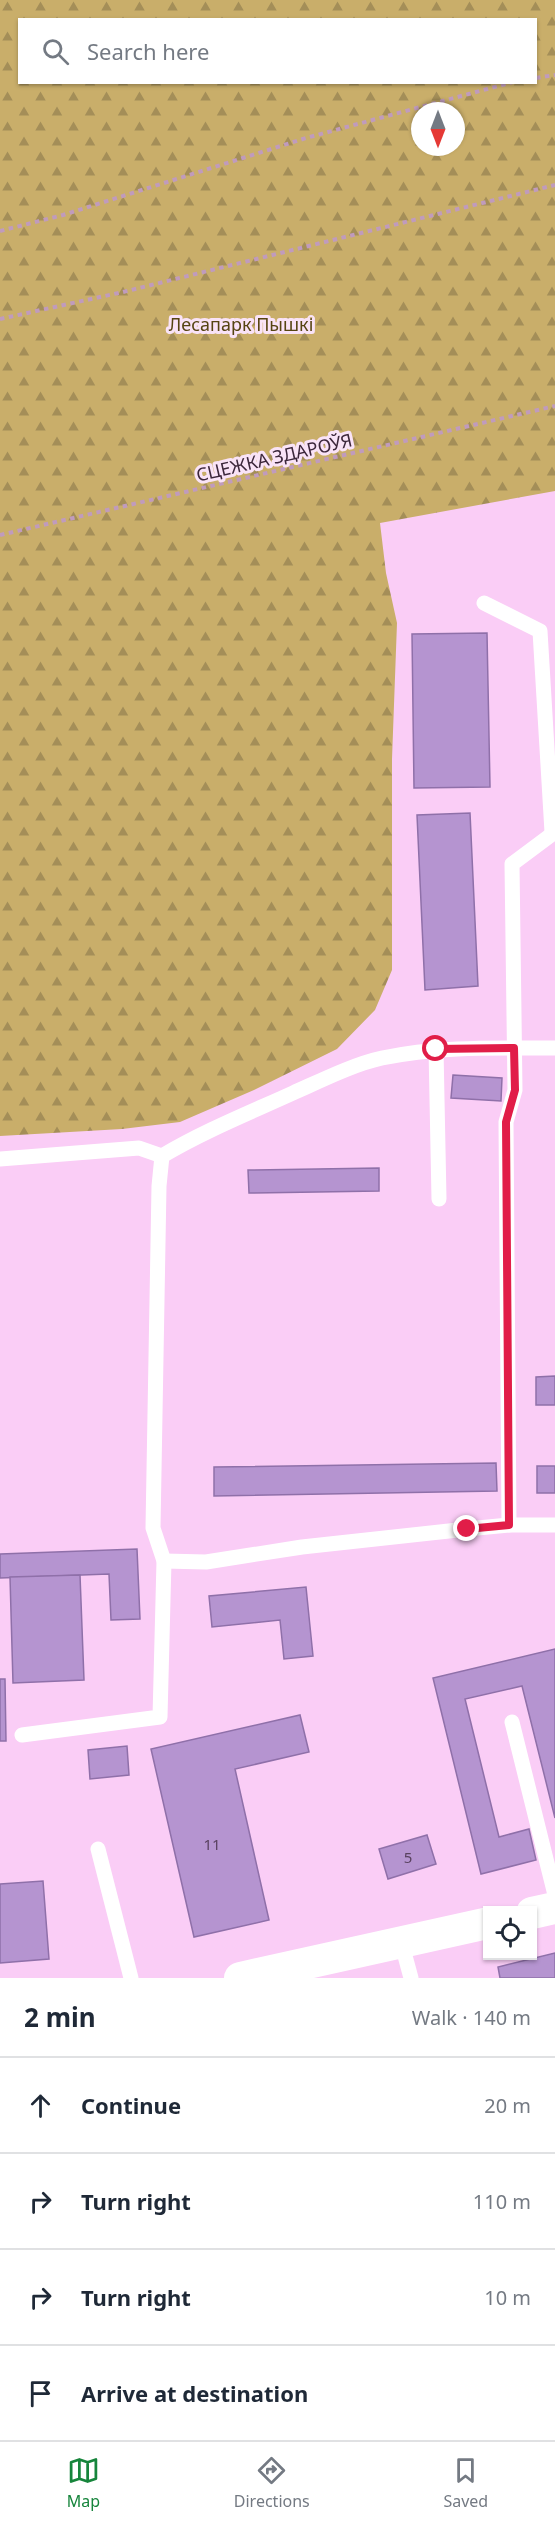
<!DOCTYPE html>
<meta charset="utf-8">
<style>
body{margin:0;font-family:"Noto Sans",sans-serif;background:#f6f6f7;color:#1f2937}
.controls{position:absolute;right:18px;bottom:18px;display:grid;overflow:hidden;border-radius:0px;box-shadow:0 2px 4px #0004}
.controls button{width:54px;height:54px;display:grid;place-items:center;padding:0;border:0;border-bottom:2px solid #e0e1e3;background:#fff;color:#1f2937;font:30px sans-serif}
.compass{position:absolute;left:411px;top:102px;width:54px;height:54px;border-radius:50%;background:#fff;box-shadow:0 2px 4px #0004;rotate:180deg}
.stop{position:absolute;width:18px;height:18px;margin:-14px;border:4px solid #e11d48;border-radius:50%;background:#fff}
.stop.end{background:#e11d48;border-color:#fff;box-shadow:0 2px 6px #0008}
.list{margin:0;padding:0;list-style:none}
h2{display:flex;justify-content:space-between;align-items:center;height:78px;margin:0;padding:0 24px;font-size:26px}
h2 small{font-size:20px;font-weight:400;color:#747a83}
.list li{display:grid;grid-template-columns:39px 1fr auto;gap:18px;align-items:center;box-sizing:border-box;height:96px;padding:0 24px;border-top:2px solid #e0e1e3}
.list b{display:block;font-size:22px;white-space:nowrap}
.list em{font-size:20px;font-style:normal;color:#747a83}
.icon{flex:none;width:33px;height:33px;fill:none;stroke:currentColor;stroke-width:2;stroke-linecap:round;stroke-linejoin:round}
.map{position:relative;flex:none;width:555px;height:1978px;overflow:hidden}
.search{position:absolute;background:#fff;box-shadow:0 2px 4px #0004;left:18px;right:18px;top:18px;height:66px;display:flex;align-items:center;gap:15px;box-sizing:border-box;padding:0 21px;border-radius:0px;color:#747a83;font-size:22px}
.sheet{height:462px;background:#fff}
nav{display:flex;justify-content:space-around;align-items:center;box-sizing:border-box;height:84px;border-top:2px solid #e0e1e3;background:#fff;font-size:16px;color:#747a83}
nav a{display:grid;justify-items:center;gap:3px}
nav .on{color:#17853c}
.map>svg:first-child{display:block}
.forest{fill:url(#forest-firs);fill-rule:evenodd}
.building{fill:#b594d0;stroke:#8f70a9;stroke-width:1.5}
.lines{fill:none;stroke-linecap:round;stroke-linejoin:round}
.path{stroke:#c09bbd;stroke-width:4;stroke-dasharray:4.5 4.5;stroke-linecap:butt}
.lane{stroke:#fff;stroke-width:15}
.street{stroke:#fff;stroke-width:32}
.route{stroke:#e11d48;stroke-width:8}
.labels{text-anchor:middle;dominant-baseline:central;stroke-width:6;stroke-linejoin:round;paint-order:stroke}
.number-label{font-size:15px;fill:#5a4260}
.park-label{font-size:18px;fill:#564412;stroke:#f9e3f7}
.street-label{font-size:18px;fill:#3c273b;stroke:#f9e3f7}
</style>
<div class="map">
<svg width="555" height="1978" viewBox="0 0 555 1978">
<defs>
<pattern id="forest-firs" width="22" height="20" patternUnits="userSpaceOnUse" patternTransform="scale(1.5)"><rect width="22" height="20" fill="#c9ae6a"/><path d="M5 1l3.5 6h-7zM16 11l3.5 6h-7z" fill="#a48e58"/></pattern>
</defs>
<rect width="100%" height="100%" fill="#facdf6"/>
<path class="forest" d="M0,0H555V491L380,523L386,573L397,623L392,759V970L375,1010L337,1049L254,1090L180,1122L122,1129L0,1136ZM20,20H536V82H20ZM420,111H456V147H420Z"/>
<g class="building">
<polygon points="487,633 490,787 414,788 412,634"/>
<polygon points="470,813 478,986 425,990 417,815"/>
<polygon points="453,1075 502,1078 501,1101 451,1098"/>
<polygon points="379,1168 379,1191 249,1193 248,1170"/>
<polygon points="555,1376 555,1405 536,1405 536,1377"/>
<polygon points="496,1463 497,1491 214,1496 214,1467"/>
<rect x="537" y="1466" width="18" height="27"/>
<polygon points="137,1549 140,1619 111,1620 109,1574 0,1578 0,1554"/>
<polygon points="80,1575 84,1680 13,1683 10,1577"/>
<polygon points="306,1587 313,1656 284,1659 280,1620 212,1627 209,1596"/>
<polygon points="555,1649 555,1818 522,1686 465,1699 499,1837 529,1829 536,1860 481,1874 433,1678"/>
<polygon points="0,1679 5,1679 6,1741 0,1741"/>
<polygon points="300,1715 309,1752 235,1769 269,1920 194,1937 151,1749"/>
<polygon points="127,1746 129,1775 90,1779 88,1750"/>
<polygon points="427,1835 436,1864 388,1879 379,1849"/>
<polygon points="43,1881 49,1959 0,1963 0,1884"/>
<polygon points="555,1953 555,1978 500,1978 498,1967"/>
</g>
<g class="lines">
<g class="path">
<polyline points="536,78 555,75"/>
<polyline points="0,231 63,215 306,138 513,82"/>
<polyline points="0,319 123,292 555,185"/>
<polyline points="0,535 555,406"/>
</g>
<g class="lane">
<polyline points="484,603 540,631 552,832"/>
<polyline points="436,1049 439,1199"/>
<polyline points="0,1159 139,1148 162,1156"/>
<polyline points="509,1525 506,1122 515,1090 512,864 555,832"/>
<polyline points="164,1561 206,1562 302,1547 467,1529 509,1525 555,1525"/>
<polyline points="512,1722 555,1895"/>
<path d="M22,1735L160,1717L164,1561L153,1528L159,1186L162,1156C204,1131 249,1113 293,1093C320,1081 354,1064 382,1058C439,1046 497,1048 555,1048"/>
<polyline points="98,1849 131,1978"/>
<polyline points="401,1941 411,1978"/>
</g>
<g class="street">
<polyline points="532,1913 555,1908"/>
<polyline points="240,1978 488,1923"/>
</g>
</g>
<g class="lines">
<polyline class="route" points="436,1049 514,1048 515,1090 506,1122 509,1525 467,1529"/>
</g>
<g class="labels">
<g class="number-label">
<text x="212" y="1844">11</text>
<text x="408" y="1857">5</text>
</g>
<g class="park-label">
<text x="241" y="324">Лесапарк Пышкі</text>
</g>
<g class="street-label">
<text transform="translate(274 457) rotate(-13)">СЦЕЖКА ЗДАРОЎЯ</text>
</g>
</g>
</svg>
<div class="controls">
<button><svg class="icon" aria-label="locate" viewBox="0 0 24 24"><circle cx="12" cy="12" r="6"/><path d="M12 2v4M12 18v4M2 12h4M18 12h4"/></svg></button>
</div>
<svg class="compass" viewBox="-18 -18 36 36"><path d="M0-13l5 13h-10z" fill="#e53935"/><path d="M0 13l5-13h-10z" fill="#747a83"/></svg>
<div class="stop" style="left:436px;top:1049px"></div>
<div class="stop end" style="left:467px;top:1529px"></div>
<div class="search"><svg class="icon" aria-label="search" viewBox="0 0 24 24"><circle cx="10" cy="10" r="6"/><path d="M15 15l6 6"/></svg>Search here</div>
</div>
<section class="sheet">
<h2>2 min<small>Walk · 140 m</small></h2>
<ul class="list">
<li><svg class="icon" aria-label="ahead" viewBox="0 0 24 24"><path d="M12 20V5M6 11l6-6 6 6"/></svg><div><b>Continue</b></div><em>20 m</em></li>
<li><svg class="icon" aria-label="right" viewBox="0 0 24 24"><path d="M7 20v-9h11M14 6l5 5-5 5"/></svg><div><b>Turn right</b></div><em>110 m</em></li>
<li><svg class="icon" aria-label="right" viewBox="0 0 24 24"><path d="M7 20v-9h11M14 6l5 5-5 5"/></svg><div><b>Turn right</b></div><em>10 m</em></li>
<li><svg class="icon" aria-label="arrive" viewBox="0 0 24 24"><path d="M6 21V4h12l-3 4 3 4H6"/></svg><div><b>Arrive at destination</b></div></li>
</ul>
</section>
<nav>
<a class="on"><svg class="icon" aria-label="map" viewBox="0 0 24 24"><path d="M3 6l6-2 6 2 6-2v14l-6 2-6-2-6 2zM9 4v14M15 6v14"/></svg>Map</a>
<a><svg class="icon" aria-label="directions" viewBox="0 0 24 24"><path d="M12 3l9 9-9 9-9-9zM9 14v-3h6M13 9l2 2-2 2"/></svg>Directions</a>
<a><svg class="icon" aria-label="saved" viewBox="0 0 24 24"><path d="M7 4h10v16l-5-4-5 4z"/></svg>Saved</a>
</nav>
